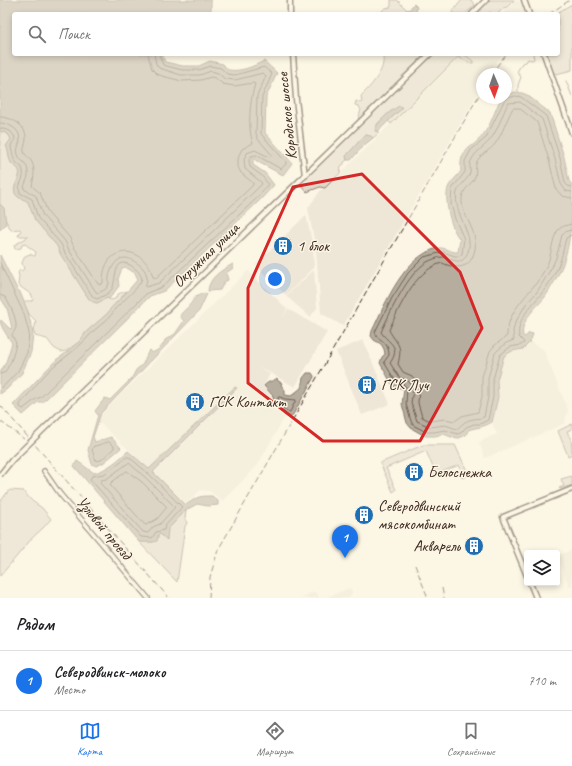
<!DOCTYPE html>
<html lang="ru">
<meta charset="utf-8">
<style>
body{margin:0;font-family:Caveat,sans-serif;background:#f6f6f6;color:#202124}
.controls{position:absolute;right:12px;bottom:12px;display:grid;overflow:hidden;border-radius:4px;box-shadow:0 2px 6px #0003}
.controls button{width:36px;height:36px;display:grid;place-items:center;padding:0;border:0;border-bottom:1px solid #e0e0e0;background:#fff;color:#202124;font:20px sans-serif}
.compass{position:absolute;left:476px;top:68px;width:36px;height:36px;border-radius:50%;background:#fff;box-shadow:0 2px 6px #0003;rotate:178deg}
.you{position:absolute;left:275px;top:279px;width:14px;height:14px;margin:-10px;border:3px solid #fff;border-radius:50%;background:#1a73e8;box-shadow:0 0 0 6px #1a73e833}
.badge{display:grid;place-items:center;width:26px;height:26px;border-radius:50%;background:#1a73e8;color:#fff;font-size:13px;font-weight:700}
.pin{position:absolute;translate:-50% -33px;filter:drop-shadow(0 1px 2px #0008)}
.pin::after{content:'';position:absolute;top:21px;width:14px;height:12px;background:inherit;clip-path:polygon(0 0,100% 0,50% 100%)}
.list{margin:0;padding:0;list-style:none}
h2{display:flex;justify-content:space-between;align-items:center;height:52px;margin:0;padding:0 16px;font-size:17px}
h2 small{font-size:13px;font-weight:400;color:#757577}
.list li{display:grid;grid-template-columns:26px 1fr auto;gap:12px;align-items:center;box-sizing:border-box;height:60px;padding:0 16px;border-top:1px solid #e0e0e0}
.list b{display:block;font-size:15px;white-space:nowrap}
.list p{margin:0;font-size:13px;white-space:nowrap;color:#757577}
.list em{font-size:13px;font-style:normal;color:#757577}
.icon{flex:none;width:22px;height:22px;fill:none;stroke:currentColor;stroke-width:2;stroke-linecap:round;stroke-linejoin:round}
.map{position:relative;flex:none;width:572px;height:598px;overflow:hidden}
.search{position:absolute;background:#fff;box-shadow:0 2px 6px #0003;left:12px;right:12px;top:12px;height:44px;display:flex;align-items:center;gap:10px;box-sizing:border-box;padding:0 14px;border-radius:4px;color:#757577;font-size:15px}
.sheet{height:112px;background:#fff}
nav{display:flex;justify-content:space-around;align-items:center;box-sizing:border-box;height:56px;border-top:1px solid #e0e0e0;background:#fff;font-size:11px;color:#757577}
nav a{display:grid;justify-items:center;gap:2px}
nav .on{color:#1a73e8}
.map>svg:first-child{display:block}
.built{fill:#eee6d6}
.green{fill:#e0d8c8;stroke:#8e8173}
.water{fill:#b7ad9e;stroke:#85796b}
.lines{fill:none;stroke-linecap:round;stroke-linejoin:round}
.shore{stroke:#6d5e51;stroke-width:1}
.stream{stroke:#85796b;stroke-width:1}
.tertiary-casing{stroke:#3b2a1e;stroke-width:6}
.secondary-casing{stroke:#3b2a1e;stroke-width:7}
.tertiary{stroke:#fcf5e5;stroke-width:3.5}
.secondary{stroke:#fcf5e5;stroke-width:4}
.rail{stroke:#3b2a1e;stroke-width:1;stroke-dasharray:6 3;stroke-linecap:butt}
.secondary-bridge-casing{stroke:#3b2a1e;stroke-width:7;stroke-linecap:butt}
.secondary-bridge{stroke:#fcf5e5;stroke-width:4}
.marked{fill:none;stroke:#d62828;stroke-width:3;stroke-linejoin:round}
.labels{text-anchor:middle;dominant-baseline:central;stroke-width:3;stroke-linejoin:round;paint-order:stroke}
.street-label{font-size:16px;fill:#3b2a1e;stroke:#fcf5e5}
.poi-label{font-size:16px;fill:#3b2a1e;stroke:#fcf5e5;text-anchor:start}
</style>
<div class="map">
<svg width="572" height="598" viewBox="0 0 572 598">
<rect width="100%" height="100%" fill="#fcf5e5"/>
<filter id="ink" filterUnits="userSpaceOnUse"><feTurbulence type="fractalNoise" baseFrequency=".025" numOctaves="2"/><feDisplacementMap in="SourceGraphic" scale="8" xChannelSelector="R" yChannelSelector="G"/><feConvolveMatrix kernelMatrix="1 2 1 2 8 2 1 2 1" color-interpolation-filters="sRGB"/></filter>
<g filter="url(#ink)">
<g class="built">
<polygon points="516,0 518,0 525,11 525,14 502,14"/>
<polygon points="464,54 503,54 495,64 489,74 482,74 482,86 343,326 321,313 316,250 308,208 321,190 338,176 459,57 470,63 471,60"/>
<polygon points="306,215 313,247 314,268 286,295 255,265"/>
<polygon points="314,270 317,308 310,317 286,296"/>
<polygon points="248,271 287,309 282,319 288,309 327,332 295,387 256,365 270,374 263,387 273,399 274,407 284,418 257,466 222,501 210,491 200,490 187,504 99,422 102,414 113,402"/>
<polygon points="363,340 390,404 362,415 336,351"/>
<polygon points="530,342 543,349 568,410 565,421 566,423 485,458 479,442 497,434 492,422 498,397 497,380 504,356 512,351 518,350 527,345"/>
<polygon points="572,550 572,585 569,586 557,556"/>
<polygon points="350,588 352,592 349,598 325,598"/>
<polygon points="314,592 318,595 318,598 299,598"/>
</g>
<g class="green">
<polygon points="391,0 397,0 407,10 404,14 383,14 382,11 385,8 391,7"/>
<polygon points="462,0 471,0 475,5 465,14 453,14 452,12"/>
<polygon points="489,0 514,0 507,7 503,8 498,14 493,14 490,12 487,14 475,14"/>
<polygon points="572,4 572,70 556,74 553,72 546,54 558,54 558,14 555,14"/>
<path d="M382,54H425L359,119H358L361,110L359,106L355,105L356,101L360,103L362,102L361,96C371,86 388,68 382,54Z"/>
<polygon points="434,54 464,54 473,61 473,63 470,63 458,57 391,124 388,121 399,111 392,110 378,123 375,128 377,132 378,131 379,133 373,138 367,135 364,136 346,156 347,160 344,162 344,164 341,166 340,173 325,188 320,187 307,192 301,185 302,182"/>
<path d="M0,131L8,134L11,139L7,146C9,151 8,159 12,164C14,166 17,166 19,170C22,179 9,187 17,196C20,199 25,199 28,202L35,220L57,246L61,255L89,299L97,303L107,298L111,300L115,299L118,294L127,291L111,308L108,313L86,332L80,341L66,351L61,352L54,348L47,339L35,336L33,329L35,327L36,321L29,314L23,301H32L33,300L32,295L18,285L19,276L18,273L20,270L22,271L24,269L22,263L25,256L30,254L34,256H35L36,252L25,244L22,245L21,248L15,249L14,245L16,244L28,237L25,236H18L21,230L19,229L11,230C9,226 7,223 5,219C3,212 5,209 0,204Z"/>
<polygon points="572,424 572,429 567,431 569,436 571,437 572,454 568,456 558,431"/>
<polygon points="423,445 455,445 467,471 467,476 462,478 460,473 462,471 459,465 436,474 426,451 386,468 396,490 393,492 380,463"/>
<polygon points="572,476 572,485 560,489 559,488 564,486 561,479"/>
<polygon points="10,490 23,491 32,501 42,508 51,519 43,528 33,537 0,576 0,502 6,494"/>
<polygon points="186,510 185,518 187,523 185,526 177,582 139,542 153,542 158,538 158,535 168,529"/>
</g>
<g class="water">
<path d="M0,0H211V10L207,14H14V54H162L165,62L183,66H199L210,61L223,64L228,70C241,72 252,67 264,61L277,73L266,97L265,133L292,163L283,175L258,162L253,158V165L265,173L274,185L260,200L164,291L150,296L43,402H38L23,415L13,405C28,390 42,374 57,359L62,356L80,341L86,332L108,313L111,308L125,294L138,279L135,273L125,267L122,268L118,279L119,286L109,299L107,298L97,303L93,302L89,299L61,255L57,246L35,220L28,202C25,199 20,199 17,196C9,187 23,179 19,170C17,167 14,166 12,164C8,159 9,151 6,146L11,139L8,134L0,131Z"/>
<polygon points="414,4 417,7 416,12 413,11 411,14 404,14 407,10 411,9 411,7"/>
<path d="M515,92L522,93L527,95L550,113L564,157L569,181L572,185C572,215 572,246 559,273C555,281 550,289 545,297C536,308 520,320 523,336L525,337L529,333L533,334L530,342L523,349L512,351L504,356L497,380L498,397L492,422C482,428 477,427 468,430L466,435L459,438L451,437L444,434L435,436H425L411,428L407,423L402,404L404,389L393,386C389,378 384,371 380,363L382,357L385,354L384,349L381,344L374,340L371,336L372,331C386,302 404,256 438,248C446,247 451,253 458,252L460,239C451,230 444,201 448,188C450,182 458,176 461,171C459,147 472,150 483,135C491,125 495,110 501,98H506V95Z"/>
<path d="M399,106H401L402,109C392,115 386,125 377,132L375,131C375,123 392,110 399,106Z"/>
<polygon points="365,135 371,136 373,138 363,146 351,160 347,160 346,156"/>
<polygon points="0,204 4,208 6,224 0,230"/>
<polygon points="0,255 17,289 20,292 28,312 33,333 31,352 22,373 7,389 0,394 0,373 6,362 12,343 3,329 0,322 1,320 9,328 11,329 12,328 7,308 0,297"/>
<path d="M233,264V268L226,273L228,280L224,282L220,290L208,291C209,277 222,270 233,264Z"/>
<path d="M205,293L207,294L199,311L101,413L93,437L95,442L111,437L121,448L103,463L96,466L92,464L88,450L98,415L95,411L105,398L110,400L132,378L136,370L143,364L148,352L150,350L152,353C158,350 163,347 165,340L175,334L184,321L180,316C182,312 184,311 187,308C196,299 190,298 205,293Z"/>
<path d="M307,373H312L314,376V377L294,413L291,417L284,415L275,404L273,396L264,386C269,380 273,382 277,378L278,381L282,383L281,385L285,390V395L291,396L301,388L303,378Z"/>
<path d="M235,387L237,388L153,472L186,505C198,497 197,496 212,496L218,501V505L208,506L197,504L186,510L168,529L167,540L160,534L158,535L157,541L153,542H139L74,466L77,461L94,473C107,470 118,460 128,451L149,469Z"/>
</g>
<g class="lines">
<g class="shore">
<path d="M0,117C12,117 27,126 26,139C26,144 23,147 24,152C25,155 27,156 30,159C36,167 34,177 32,186L40,193L48,213L70,238L74,247L98,284L100,285L103,283C102,242 145,244 153,277L156,278L253,185V183L241,173L238,167V160L239,155L242,149L253,143C247,127 250,100 255,84L253,83L234,86L223,84L215,78L211,77L201,80L182,81L162,76L157,74L152,69L148,54"/>
<path d="M0,123C8,123 20,129 20,139C20,145 15,149 19,157C21,162 27,161 28,172C29,179 24,183 24,189L36,196L43,216L65,241L69,250L96,292L98,293C102,291 106,290 108,286C110,283 108,281 109,277C111,266 119,253 132,260C139,264 147,269 147,279C147,282 145,284 146,287L159,283L261,185L262,183L245,169L244,159L247,153L255,150L269,157L272,155L258,139L256,134L257,96L266,76L263,73L235,80L225,79L218,73L211,71L200,75H181L159,68L156,64L154,54"/>
<path d="M0,128L10,131L15,137C15,141 12,142 11,146C11,148 13,156 14,159C16,165 22,164 23,171C25,181 17,183 20,193L32,199L38,218L61,244L65,253L93,297L97,299C103,296 109,294 112,289C116,284 113,255 130,265C136,269 139,271 142,278C140,288 121,302 114,310C113,312 113,314 111,315C105,323 95,328 89,336C80,346 70,354 59,362C46,371 31,392 20,404V407L23,409L36,399L41,397L147,293L162,287L257,198L268,184L262,176L250,167L249,160L251,156L256,155L281,169L286,164V162L261,134L262,97L272,74L264,67L235,75L227,74L221,68L210,66L199,70H182L163,65L159,54"/>
<path d="M572,187L568,186L565,183L560,158L546,116L521,97L515,96L505,99L486,138L471,150L465,161V172L452,189L451,204L455,219L464,239L462,254L459,256H455L443,252L424,257L408,273L392,298L375,332L377,337C384,341 389,346 389,355L384,362L396,382L402,383L407,388L406,404L411,421L413,425L426,432H434L445,430L458,434L462,432L466,427L474,424H480L488,420L493,397V379L500,355L510,347L521,345L524,343L523,341L519,337C516,319 532,306 541,294C547,287 552,279 556,271C562,260 563,249 566,238L569,236L572,235"/>
<path d="M572,192L566,191L561,184L555,159L542,119L520,102L508,103C502,115 498,131 489,141C483,148 475,152 471,161C468,165 472,170 469,175C466,181 459,186 457,192C452,215 478,236 466,256C460,267 450,257 442,257C438,257 431,260 427,262C407,274 391,311 381,332C388,343 402,346 390,363L399,377L408,381L412,385L413,390L411,403L417,421L430,427L445,425L457,429C462,424 466,420 474,419C478,418 480,419 484,417L488,397V378L495,353L498,350L506,343L514,340L513,331L515,323L526,304L537,292L552,267L556,258L562,235L567,231L572,230"/>
<path d="M572,198L562,196L556,189L549,160L537,122L519,108H513C506,120 503,133 495,144C490,151 478,155 476,164C475,169 477,173 474,179C471,184 465,188 463,194C456,214 485,233 472,258C465,271 452,267 442,263C415,270 400,306 389,330C397,345 403,344 398,364L403,372L412,376L417,382L419,390L418,403L422,417L430,421L445,419L455,421L462,416L478,412L482,397V377L490,351L495,345L507,336C507,316 520,303 532,288C538,282 543,273 547,265C552,255 551,240 558,230C562,226 567,225 572,224"/>
<polyline points="0,263 24,314 29,333 27,353 18,371 0,390"/>
<path d="M0,295L5,297C9,303 17,318 16,327C16,330 13,332 12,335L16,343C14,354 11,364 4,373L0,374"/>
<path d="M280,397L285,399L296,400L290,412C285,412 279,403 278,398Z"/>
<polygon points="109,442 114,446 114,448 101,460 96,461 92,450 93,447"/>
<polygon points="127,457 129,457 149,474 182,507 165,526 164,530 156,532 152,538 141,537 90,479 92,476 104,474"/>
<polygon points="129,463 146,478 175,507 160,524 153,527 148,533 143,532 100,483 101,480 106,479"/>
<polygon points="127,471 142,482 167,507 157,519 146,525 144,524 110,485 111,483"/>
</g>
<g class="stream">
<polyline points="566,81 572,96"/>
<polyline points="518,92 518,85 521,77 517,72 522,63 526,62 528,59 532,60 534,59 533,54"/>
</g>
<g class="tertiary-casing">
<polyline id="tertiary" points="44,471 60,494 148,598"/>
</g>
<g class="secondary-casing">
<g id="secondary">
<polyline points="290,0 290,14"/>
<polyline points="524,0 529,14"/>
<polyline points="472,14 486,0"/>
<polyline points="293,54 296,99 305,176"/>
<polyline points="544,54 572,133"/>
<polyline points="86,388 430,54"/>
<polyline points="527,576 503,517 572,489"/>
<polyline points="530,583 536,598"/>
</g>
</g>
<use href="#tertiary" class="tertiary"/>
<use href="#secondary" class="secondary"/>
<g class="rail">
<polyline points="549,14 570,0"/>
<polyline points="491,74 506,54"/>
<polyline points="0,405 169,598"/>
<polyline points="0,421 24,439"/>
<polyline points="415,565 428,598"/>
<polyline points="442,588 444,598"/>
<polyline points="209,598 210,577 218,550 482,90"/>
</g>
<g class="secondary-bridge-casing">
<polyline id="secondary-bridge" points="0,475 12,460 86,388"/>
</g>
<use href="#secondary-bridge" class="secondary-bridge"/>
</g>
</g>
<path d="M0 0H572V598H0ZM362,174L460,272L482,328L420,441H323L248,383V288L293,187Z" fill="#fcf5e5" fill-opacity=".55" fill-rule="evenodd"/>
<path class="marked" d="M362,174L460,272L482,328L420,441H323L248,383V288L293,187Z"/>
<defs>
<g id="building-disc" transform="scale(1)"><circle r="9.5" fill="#1f6fb2" stroke="#fcf5e5"/><path d="M-4-6H4V6H1V3H-1V6H-4ZM-2.5-4.3h1.7v1.8h-1.7ZM.8-4.3h1.7v1.8H.8ZM-2.5-1h1.7V.8h-1.7ZM.8-1h1.7V.8H.8Z" fill="#fff"/></g>
</defs>
<g fill-rule="evenodd">
<use href="#building-disc" x="283" y="246"/>
<use href="#building-disc" x="367" y="385"/>
<use href="#building-disc" x="195" y="402"/>
<use href="#building-disc" x="414" y="472"/>
<use href="#building-disc" x="364" y="515"/>
<use href="#building-disc" x="474" y="546"/>
</g>
<g class="labels">
<g class="street-label">
<text transform="translate(287 116) rotate(-96)">Кородское шоссе</text>
<text transform="translate(206 255) rotate(-44)">Окружная улица</text>
<text transform="translate(104 528) rotate(50)">Узловой проезд</text>
</g>
<g class="poi-label">
<text x="297" y="246">1 блок</text>
<text x="381" y="385">ГСК Луч</text>
<text x="209" y="402">ГСК Контакт</text>
<text x="428" y="472">Белоснежка</text>
<text x="378" y="506">Северодвинский<tspan x="378" dy="18">мясокомбинат</tspan></text>
<text x="460" y="546" text-anchor="end">Акварель</text>
</g>
</g>
</svg>
<div class="controls">
<button><svg class="icon" aria-label="layers" viewBox="0 0 24 24"><path d="M12 4l9 5-9 5-9-5zM3 14l9 5 9-5"/></svg></button>
</div>
<svg class="compass" viewBox="-18 -18 36 36"><path d="M0-13l5 13h-10z" fill="#e53935"/><path d="M0 13l5-13h-10z" fill="#757577"/></svg>
<div class="you"></div>
<div class="pin badge" style="left:345px;top:558px">1</div>
<div class="search"><svg class="icon" aria-label="search" viewBox="0 0 24 24"><circle cx="10" cy="10" r="6"/><path d="M15 15l6 6"/></svg>Поиск</div>
</div>
<section class="sheet">
<h2>Рядом<small></small></h2>
<ul class="list">
<li><span class="badge">1</span><div><b>Северодвинск-молоко</b><p>Место</p></div><em>710 m</em></li>
</ul>
</section>
<nav>
<a class="on"><svg class="icon" aria-label="map" viewBox="0 0 24 24"><path d="M3 6l6-2 6 2 6-2v14l-6 2-6-2-6 2zM9 4v14M15 6v14"/></svg>Карта</a>
<a><svg class="icon" aria-label="directions" viewBox="0 0 24 24"><path d="M12 3l9 9-9 9-9-9zM9 14v-3h6M13 9l2 2-2 2"/></svg>Маршрут</a>
<a><svg class="icon" aria-label="saved" viewBox="0 0 24 24"><path d="M7 4h10v16l-5-4-5 4z"/></svg>Сохранённые</a>
</nav>
